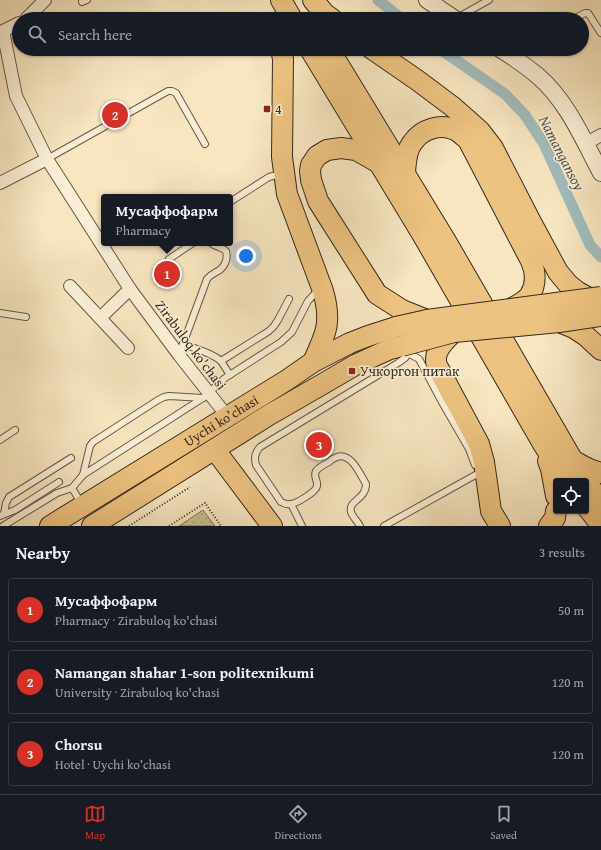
<!DOCTYPE html>
<meta charset="utf-8">
<style>
body{margin:0;font-family:"Gentium Book Plus",serif;background:#242831;color:#f1f3f6}
.controls{position:absolute;right:12px;bottom:12px;display:grid;overflow:hidden;border-radius:4px;box-shadow:0 1px 3px #0004}
.controls button{width:36px;height:36px;display:grid;place-items:center;padding:0;border:0;border-bottom:1px solid #363941;background:#171b24;color:#f1f3f6;font:20px sans-serif}
.you{position:absolute;left:246px;top:256px;width:14px;height:14px;margin:-10px;border:3px solid #fff;border-radius:50%;background:#1a73e8;box-shadow:0 0 0 6px #1a73e833}
.badge{display:grid;place-items:center;width:26px;height:26px;border-radius:50%;background:#d93025;color:#fff;font-size:13px;font-weight:700}
.pin{position:absolute;translate:-50% -50%;border:2px solid #fff;box-shadow:0 1px 4px #0006}
.popup{position:absolute;left:101px;top:194px;width:132px;height:52px;box-sizing:border-box;display:grid;place-content:center;border-radius:4px;background:#171b24;filter:drop-shadow(0 1px 3px #0005);font-size:13px;white-space:nowrap;color:#9ea1a6}
.popup b{font-size:15px;color:#f1f3f6}
.popup::after{content:'';position:absolute;left:50%;top:100%;margin-left:-8px;border:8px solid transparent;border-top-color:#171b24}
.list{margin:0;padding:0;list-style:none}
h2{display:flex;justify-content:space-between;align-items:center;height:52px;margin:0;padding:0 16px;font-size:17px}
h2 small{font-size:13px;font-weight:400;color:#9ea1a6}
.list li{display:grid;grid-template-columns:26px 1fr auto;gap:12px;align-items:center;box-sizing:border-box;height:64px;margin:0 8px 8px;padding:0 8px;border:1px solid #363941;border-radius:4px}
.list b{display:block;font-size:15px;white-space:nowrap}
.list p{margin:0;font-size:13px;white-space:nowrap;color:#9ea1a6}
.list em{font-size:13px;font-style:normal;color:#9ea1a6}
.icon{flex:none;width:22px;height:22px;fill:none;stroke:currentColor;stroke-width:2;stroke-linecap:round;stroke-linejoin:round}
.map{position:relative;flex:none;width:601px;height:526px;overflow:hidden}
.search{position:absolute;background:#171b24;box-shadow:0 1px 3px #0004;left:12px;right:12px;top:12px;height:44px;display:flex;align-items:center;gap:10px;box-sizing:border-box;padding:0 14px;border-radius:22px;color:#9ea1a6;font-size:15px}
.sheet{height:268px;background:#171b24}
nav{display:flex;justify-content:space-around;align-items:center;box-sizing:border-box;height:56px;border-top:1px solid #363941;background:#171b24;font-size:11px;color:#9ea1a6}
nav a{display:grid;justify-items:center;gap:2px}
nav .on{color:#d93025}
.map>svg:first-child{display:block}
.grass{fill:url(#grass-dots);stroke:#7d7655}
.lines{fill:none;stroke-linecap:round;stroke-linejoin:round}
.canal{stroke:#a1bdbc;stroke-width:11}
.service-casing{stroke:#665846;stroke-width:8}
.minor-casing{stroke:#665846;stroke-width:14}
.tertiary-casing{stroke:#665846;stroke-width:18}
.primary-casing{stroke:#36291d;stroke-width:22}
.path{stroke:#36291d;stroke-width:2;stroke-dasharray:1 2;stroke-linecap:butt}
.service{stroke:#faefd6;stroke-width:6}
.minor{stroke:#faefd6;stroke-width:12}
.tertiary{stroke:#faefd6;stroke-width:16}
.primary{stroke:#ecc380;stroke-width:20}
.primary-bridge-casing{stroke:#36291d;stroke-width:22;stroke-linecap:butt}
.primary-bridge{stroke:#ecc380;stroke-width:20}
.poi-dot{fill:#8f2418;stroke:#faefd6;stroke-width:1.5}
.labels{text-anchor:middle;dominant-baseline:central;stroke-width:3;stroke-linejoin:round;paint-order:stroke}
.poi-label{font-size:14px;fill:#36291d;stroke:#faefd6;text-anchor:start}
.street-label{font-size:14px;fill:#36291d;stroke:#faefd6}
.water-label{font-size:15px;font-style:italic;fill:#56554d;stroke:#faefd6}
</style>
<div class="map">
<svg width="601" height="526" viewBox="0 0 601 526">
<defs>
<pattern id="grass-dots" width="8" height="8" patternUnits="userSpaceOnUse"><rect width="8" height="8" fill="#c4c38d"/><path d="M2 2h.1M6 6h.1" fill="none" stroke="#a09e73" stroke-width="1.8" stroke-linecap="round"/></pattern>
</defs>
<rect width="100%" height="100%" fill="#f7e6c0"/>
<filter id="stains"><feTurbulence type="fractalNoise" baseFrequency=".005" numOctaves="4"/><feColorMatrix values="0 0 0 0 .2 0 0 0 0 .09 0 0 0 0 .02 0 0 0 .5 -.17"/></filter>
<radialGradient id="worn" r=".72"><stop offset=".6" stop-color="#630" stop-opacity="0"/><stop offset="1" stop-color="#630" stop-opacity=".3"/></radialGradient>
<polygon class="grass" points="203,510 215,526 179,526"/>
<g class="lines">
<g class="canal">
<polyline points="378,0 402,19"/>
<polyline points="440,49 505,94 525,115 544,144 590,245 601,257"/>
</g>
<g class="service-casing">
<g id="service">
<polyline points="82,2 87,0"/>
<polyline points="455,19 489,0"/>
<polyline points="574,19 585,13 588,13 601,33"/>
<polyline points="47,159 168,91 172,91 176,93 205,144"/>
<polyline points="230,202 269,177 281,174"/>
<polyline points="169,259 193,243"/>
<polyline points="0,313 26,317"/>
<path d="M183,344C195,349 211,352 221,361"/>
<polyline points="406,352 419,359 443,404 469,449 475,465"/>
<path d="M179,355L207,279C214,270 221,274 226,261C227,257 227,255 226,251C222,247 215,247 211,243"/>
<polyline points="230,375 221,361 269,331 274,326 278,320 289,299"/>
<polyline points="0,440 15,430"/>
<polyline points="83,475 90,446 93,442 158,400 164,397 169,396 203,398"/>
<polyline points="72,488 81,503"/>
<polyline points="291,504 302,526"/>
<polyline points="4,514 6,503 9,497 71,458"/>
<polyline points="0,516 15,510 59,482"/>
<polyline points="3,526 57,493 72,488 83,475 203,398 225,378 281,342 292,332 308,301 319,289"/>
<path d="M360,526C358,522 352,516 351,512C348,500 366,500 366,484C360,474 351,452 337,457C334,458 331,460 329,462C325,464 319,467 316,471C313,477 318,480 317,486C316,492 296,504 290,504C286,505 284,503 281,502L256,465C254,457 255,453 260,447L398,363L405,358L408,354"/>
<polyline points="384,526 479,473 480,470"/>
</g>
</g>
<g class="minor-casing">
<g id="minor">
<polyline points="26,19 45,0"/>
<polyline points="19,23 3,31 16,96 47,159 130,289 179,355 227,416"/>
<polyline points="585,144 601,135"/>
<polyline points="0,183 47,159"/>
<polyline points="70,286 100,318 130,289"/>
<polyline points="100,318 128,348"/>
</g>
</g>
<g class="tertiary-casing">
<g id="tertiary">
<polyline points="427,0 455,19"/>
<path d="M500,49C513,57 526,66 538,76C567,101 583,139 601,173"/>
</g>
</g>
<g class="primary-casing">
<g id="primary">
<polyline points="281,0 292,19"/>
<polyline points="313,0 325,14 332,19"/>
<path d="M281,49L283,59L282,157L287,194L323,291C332,322 326,334 313,362"/>
<polyline points="310,49 422,234 543,444 567,481"/>
<polyline points="329,49 447,243 572,459 596,496 601,502"/>
<polyline points="372,49 417,80 453,107 480,131 493,148 531,222 558,272 568,284 578,292 589,298"/>
<polyline points="379,163 356,150 341,148 327,150 317,156 311,165 310,171 311,180 318,201 377,294 402,310 427,320"/>
<path d="M405,172C406,162 406,150 413,142C422,129 441,123 455,130C460,132 464,137 468,140L531,261C536,272 536,285 530,295C526,301 518,305 512,308"/>
<polyline points="559,322 574,328 586,336 601,350"/>
<path d="M454,332C446,339 435,349 436,361C436,365 439,369 441,373L479,444L484,462L491,511L500,526"/>
<polyline points="215,450 272,526"/>
<polyline points="572,460 589,469 601,473"/>
<polyline points="548,461 551,469 556,496"/>
<polyline points="586,506 601,525"/>
<path id="s1" d="M50,526L287,380L313,362L350,343L368,336L396,327"/>
<polyline points="92,526 269,415 321,385 357,364 390,349 402,346"/>
<polyline points="549,526 555,518 556,511"/>
</g>
</g>
<g class="path">
<polyline points="129,526 190,487"/>
<polyline points="169,526 205,503 221,526"/>
</g>
<use href="#service" class="service"/>
<use href="#minor" class="minor"/>
<use href="#tertiary" class="tertiary"/>
<use href="#primary" class="primary"/>
<g class="primary-bridge-casing">
<g id="primary-bridge">
<polyline points="396,327 427,320 601,297"/>
<polyline points="402,346 454,332 559,322 601,316"/>
</g>
</g>
<use href="#primary-bridge" class="primary-bridge"/>
</g>
<g class="poi-dot">
<rect x="263" y="105" width="8" height="8" rx="2"/>
<rect x="348" y="367" width="8" height="8" rx="2"/>
</g>
<g class="labels">
<g class="poi-label">
<text x="275" y="109">4</text>
<text x="360" y="371">Учкоргон питак</text>
</g>
<g class="street-label">
<text transform="translate(191 345) rotate(53)">Zirabuloq ko'chasi</text>
<text stroke="none"><textPath href="#s1" startOffset="201">Uychi ko’chasi</textPath></text>
</g>
<g class="water-label">
<text transform="translate(562 153) rotate(63)">Namangansoy</text>
</g>
</g>
<rect width="100%" height="100%" filter="url(#stains)"/>
<rect width="100%" height="100%" fill="url(#worn)"/>
</svg>
<div class="controls">
<button><svg class="icon" aria-label="locate" viewBox="0 0 24 24"><circle cx="12" cy="12" r="6"/><path d="M12 2v4M12 18v4M2 12h4M18 12h4"/></svg></button>
</div>
<div class="you"></div>
<div class="pin badge" style="left:167px;top:274px">1</div>
<div class="popup"><b>Мусаффофарм</b>Pharmacy</div>
<div class="pin badge" style="left:115px;top:115px">2</div>
<div class="pin badge" style="left:319px;top:445px">3</div>
<div class="search"><svg class="icon" aria-label="search" viewBox="0 0 24 24"><circle cx="10" cy="10" r="6"/><path d="M15 15l6 6"/></svg>Search here</div>
</div>
<section class="sheet">
<h2>Nearby<small>3 results</small></h2>
<ul class="list">
<li><span class="badge">1</span><div><b>Мусаффофарм</b><p>Pharmacy · Zirabuloq ko'chasi</p></div><em>50 m</em></li>
<li><span class="badge">2</span><div><b>Namangan shahar 1-son politexnikumi</b><p>University · Zirabuloq ko'chasi</p></div><em>120 m</em></li>
<li><span class="badge">3</span><div><b>Chorsu</b><p>Hotel · Uychi ko’chasi</p></div><em>120 m</em></li>
</ul>
</section>
<nav>
<a class="on"><svg class="icon" aria-label="map" viewBox="0 0 24 24"><path d="M3 6l6-2 6 2 6-2v14l-6 2-6-2-6 2zM9 4v14M15 6v14"/></svg>Map</a>
<a><svg class="icon" aria-label="directions" viewBox="0 0 24 24"><path d="M12 3l9 9-9 9-9-9zM9 14v-3h6M13 9l2 2-2 2"/></svg>Directions</a>
<a><svg class="icon" aria-label="saved" viewBox="0 0 24 24"><path d="M7 4h10v16l-5-4-5 4z"/></svg>Saved</a>
</nav>
